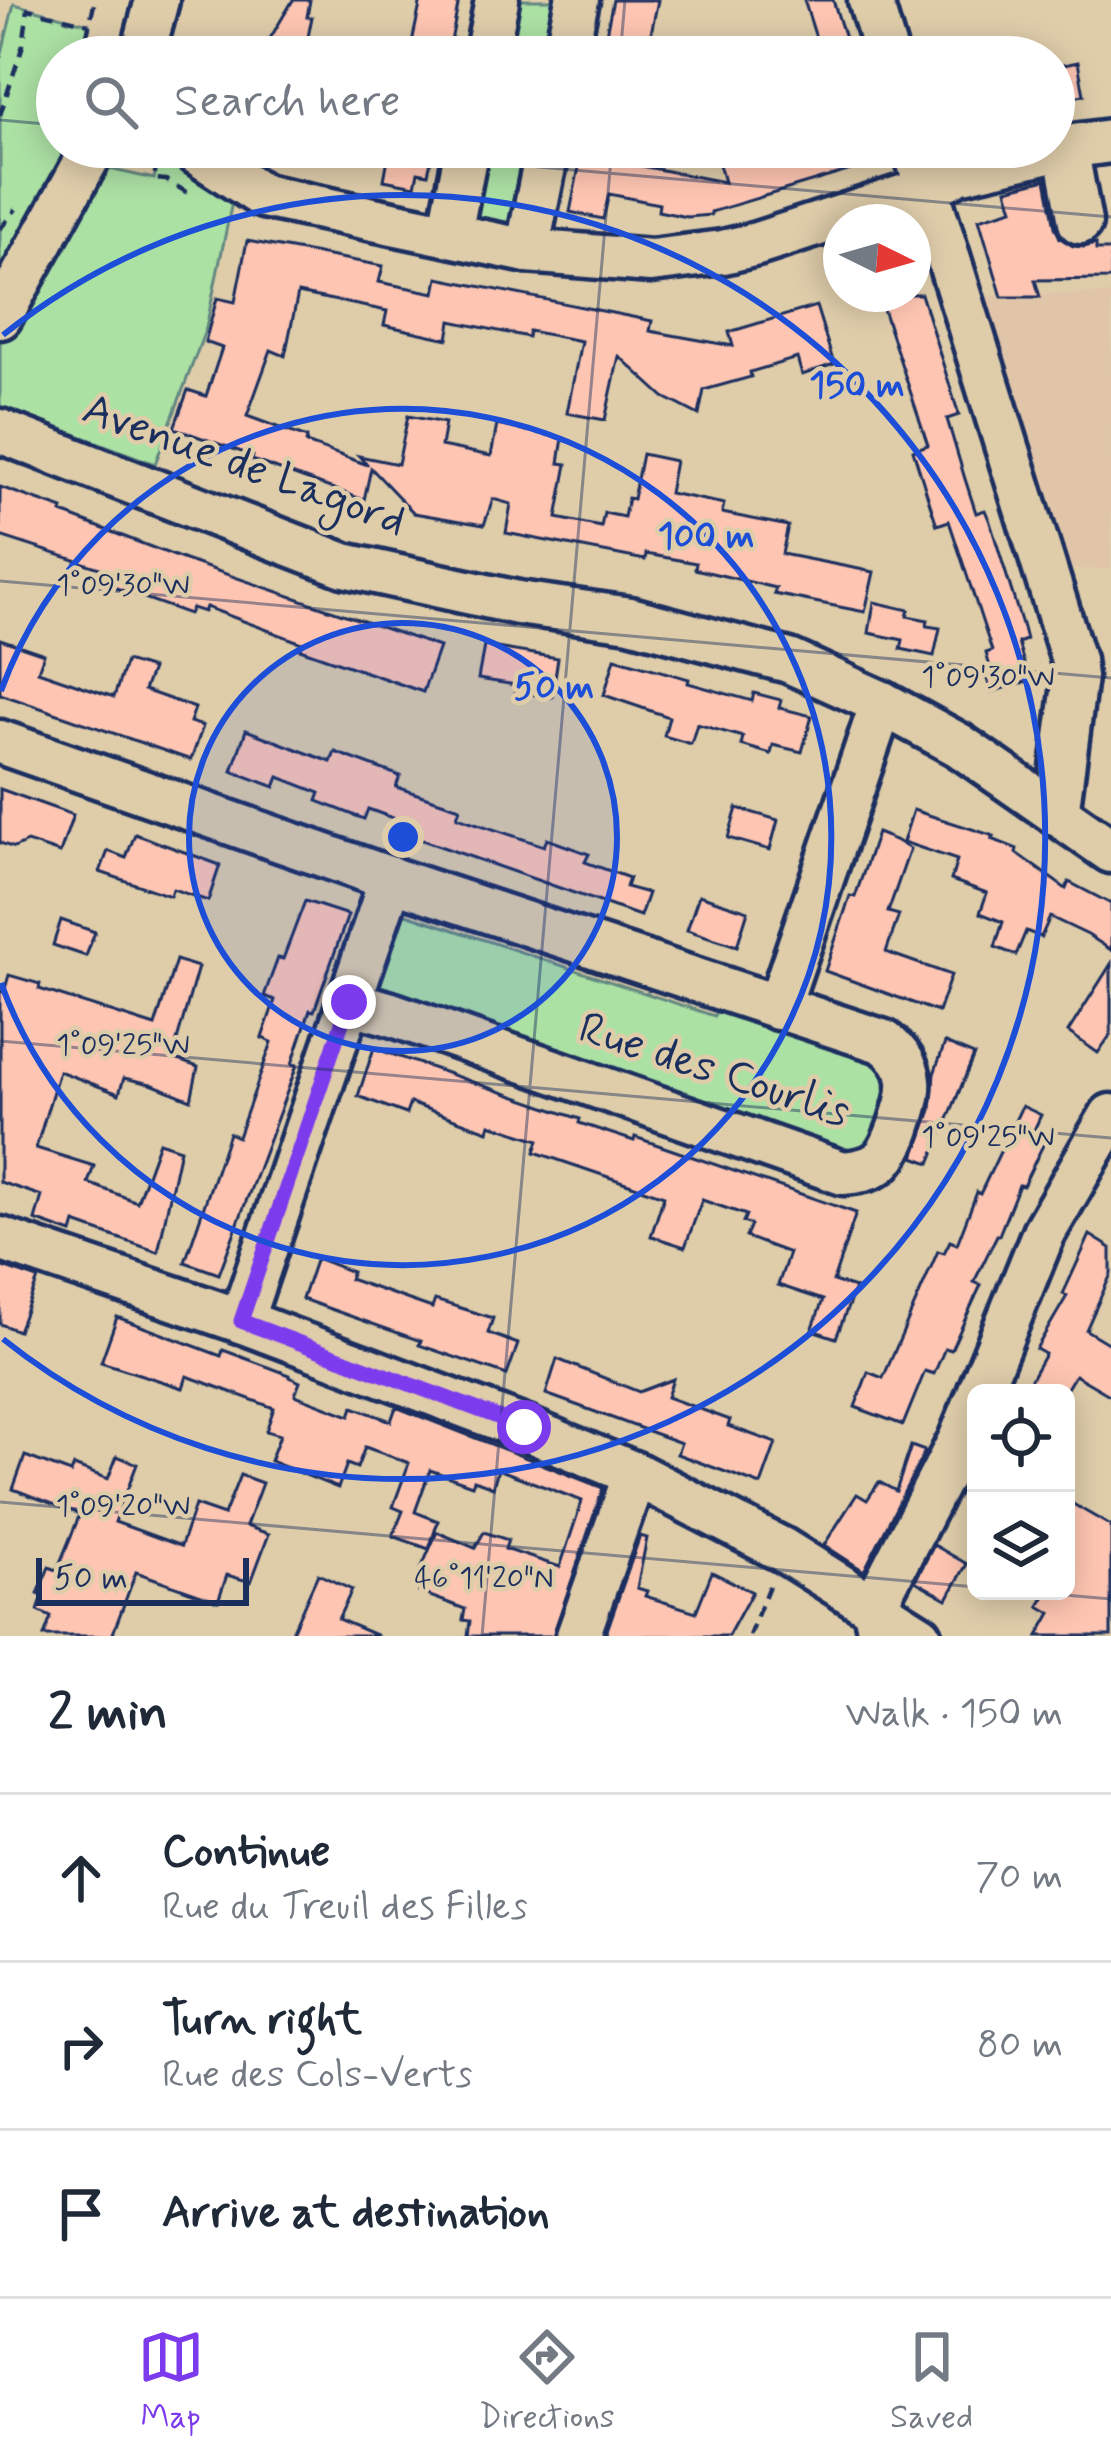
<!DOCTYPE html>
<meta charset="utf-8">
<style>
body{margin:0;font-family:Mynerve,sans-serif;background:#f2f2f3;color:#1f2937}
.controls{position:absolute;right:36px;bottom:36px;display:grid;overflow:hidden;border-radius:18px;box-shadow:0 6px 30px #0003}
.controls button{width:108px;height:108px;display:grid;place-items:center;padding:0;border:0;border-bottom:3px solid #e0e1e3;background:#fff;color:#1f2937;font:60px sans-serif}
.compass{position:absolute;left:823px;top:204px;width:108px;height:108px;border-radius:50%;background:#fff;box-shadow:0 6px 30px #0003;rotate:95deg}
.scale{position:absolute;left:36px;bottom:30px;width:213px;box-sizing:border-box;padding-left:12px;border:6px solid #1b2f5e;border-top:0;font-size:33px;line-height:42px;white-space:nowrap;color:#1b2f5e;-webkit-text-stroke:9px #dfcdaa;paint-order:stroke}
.stop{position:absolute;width:36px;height:36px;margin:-27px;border:9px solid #7c3aed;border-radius:50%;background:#fff}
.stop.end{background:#7c3aed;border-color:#fff;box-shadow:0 3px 12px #0008}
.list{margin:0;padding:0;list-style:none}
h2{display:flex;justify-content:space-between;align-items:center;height:156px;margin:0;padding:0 48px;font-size:51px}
h2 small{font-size:39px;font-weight:400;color:#747a83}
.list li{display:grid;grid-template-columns:78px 1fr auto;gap:36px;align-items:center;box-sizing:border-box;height:168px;padding:0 48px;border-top:3px solid #e0e1e3}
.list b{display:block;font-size:45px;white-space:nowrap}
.list p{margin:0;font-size:39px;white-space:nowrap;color:#747a83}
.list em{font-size:39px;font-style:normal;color:#747a83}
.icon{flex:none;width:66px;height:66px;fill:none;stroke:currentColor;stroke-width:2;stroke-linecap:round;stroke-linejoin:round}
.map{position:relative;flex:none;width:1111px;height:1636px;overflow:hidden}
.search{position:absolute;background:#fff;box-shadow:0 6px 30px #0003;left:36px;right:36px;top:36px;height:132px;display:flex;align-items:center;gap:30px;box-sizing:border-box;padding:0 42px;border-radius:66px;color:#747a83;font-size:45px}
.sheet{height:660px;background:#fff}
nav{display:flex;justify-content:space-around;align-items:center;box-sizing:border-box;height:168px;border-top:3px solid #e0e1e3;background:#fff;font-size:33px;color:#747a83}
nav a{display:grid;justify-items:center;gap:6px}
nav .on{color:#7c3aed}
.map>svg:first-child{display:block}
.built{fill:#e0c5a9}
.green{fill:#ace1a4;stroke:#648881;stroke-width:3}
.building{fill:#fec6b2;stroke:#1b2f5e;stroke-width:3}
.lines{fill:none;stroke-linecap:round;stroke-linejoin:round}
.minor-casing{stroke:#1b2f5e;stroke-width:51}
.path{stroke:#1b2f5e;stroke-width:4.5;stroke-dasharray:12 9;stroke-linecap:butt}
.minor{stroke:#dfcdaa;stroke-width:42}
.route{stroke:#7c3aed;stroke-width:15}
.ticks{fill:none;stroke:#1b2f5e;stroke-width:3;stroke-opacity:0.45}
.ring{fill:none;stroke:#1d4ed8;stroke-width:6}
.labels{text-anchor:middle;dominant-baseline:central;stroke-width:9;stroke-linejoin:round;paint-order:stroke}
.street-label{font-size:45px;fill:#1b2f5e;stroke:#dfcdaa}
.ticks-label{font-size:30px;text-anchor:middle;fill:#1b2f5e;stroke:#dfcdaa;stroke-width:9;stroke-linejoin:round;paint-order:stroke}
.centre{fill:#1d4ed8;stroke:#dfcdaa;stroke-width:6}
.ring-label{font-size:36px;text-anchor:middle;font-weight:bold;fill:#1d4ed8;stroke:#dfcdaa;stroke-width:9;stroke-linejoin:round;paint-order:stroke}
</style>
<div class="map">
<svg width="1111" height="1636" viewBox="0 0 1111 1636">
<rect width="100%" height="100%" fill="#dfcdaa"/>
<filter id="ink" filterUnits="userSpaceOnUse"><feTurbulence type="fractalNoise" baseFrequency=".00833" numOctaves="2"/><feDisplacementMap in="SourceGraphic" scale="24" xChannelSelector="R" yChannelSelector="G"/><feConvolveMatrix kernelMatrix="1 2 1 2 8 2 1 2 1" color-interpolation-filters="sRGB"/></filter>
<g filter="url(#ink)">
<polygon class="built" points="1039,294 1111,294 1111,569 1045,570 962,296"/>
<g class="green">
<polygon points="512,0 562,0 551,57 500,57"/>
<polygon points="14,4 89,24 82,57 57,57 57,147 63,147 61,154 69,160 0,276 0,61"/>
<polygon points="482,147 533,147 518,229 468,217"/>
<polygon points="160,148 233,197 206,328 155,464 0,406 0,333 100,167 154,179"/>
<polygon points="403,913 714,1016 719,1004 873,1050 901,1096 858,1162 375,997"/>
</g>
<g class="building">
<polygon points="293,0 310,0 307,17 312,17 304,57 259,57"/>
<polygon points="421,0 459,0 448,57 409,57"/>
<polygon points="613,0 658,0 646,57 607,57 608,49 603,48"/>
<polygon points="804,0 833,0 851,57 822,57"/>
<polygon points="1078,62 1084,95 1054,100 1054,67"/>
<polygon points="390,147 434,147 428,174 418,172 415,186 384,180"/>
<polygon points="583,147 624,147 621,162 724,182 714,147 889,147 891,158 711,212 711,215 687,217 658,211 659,204 609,194 603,219 570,212"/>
<polygon points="1046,179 1055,227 1060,238 1073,246 1084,247 1096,244 1096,250 1111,250 1111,279 1035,280 1040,297 1002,297 979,219 1013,209 1007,189"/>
<polygon points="247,241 383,266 379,282 435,293 438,278 652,321 650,331 733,346 729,332 816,306 834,364 802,375 797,358 750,372 751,377 704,390 699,415 664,397 619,356 605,420 567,413 581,341 529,331 528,337 451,321 448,339 384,325 387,311 298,293 285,356 271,350 247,416 307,438 306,443 368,465 359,456 398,464 408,416 445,423 441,446 491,456 497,425 563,438 559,463 567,464 557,518 601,527 604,513 624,517 628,498 633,499 642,454 675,461 669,493 724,504 722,513 788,526 782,554 874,572 865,612 774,594 776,588 695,569 696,563 646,554 645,560 506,533 511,504 493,499 484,525 414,513 371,468 364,500 252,460 253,456 174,428 188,390 206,396 222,348 205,342 217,298 235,302"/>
<polygon points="878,294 921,294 959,415 947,419 965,479 976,513 985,510 990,522 1023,628 1026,640 1018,643 1029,681 991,692 984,669 990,667 986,653 992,651 949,521 937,525 930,504 913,450 928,445"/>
<polygon points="0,487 63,509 62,513 185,560 439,647 423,692 300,649 302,643 206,607 204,612 192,608 189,614 105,584 109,571 0,536"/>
<polygon points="874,602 909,610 907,616 928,620 927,626 940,628 934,656 901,649 903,640 869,633"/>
<polygon points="0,639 44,654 38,671 114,697 126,661 152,669 144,690 195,708 190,722 203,726 191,760 0,694"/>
<polygon points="484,646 558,658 552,697 515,692 516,685 478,679"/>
<polygon points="615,658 689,679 688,683 752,701 754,693 781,700 779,708 812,716 802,752 773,745 771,754 741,745 743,737 697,724 691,744 664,736 669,717 604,695"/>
<polygon points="246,730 331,762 335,752 400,776 396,787 460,808 457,817 544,846 547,839 589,854 585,862 629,878 626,887 648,893 640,916 408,835 412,825 368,809 364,819 317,801 320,793 279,777 275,787 232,771"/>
<polygon points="0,789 73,815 60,853 27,842 14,848 0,843"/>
<polygon points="737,808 778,820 770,850 728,838"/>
<polygon points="913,810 994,836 992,839 1017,849 1016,853 1066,889 1069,882 1111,904 1111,950 1088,935 1050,917 1041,937 1026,931 1016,955 995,947 1003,922 980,913 987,893 951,880 957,860 903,842"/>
<polygon points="877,833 895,840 910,849 888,912 899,915 886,952 951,975 938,1012 825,971 850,896 855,897"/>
<polygon points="135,834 220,865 208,901 173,889 170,896 100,872 108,851 126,858"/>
<polygon points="699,895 748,911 737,946 687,930"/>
<polygon points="305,901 348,915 314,1011 310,1010 292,1064 297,1065 219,1274 185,1262 229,1133 238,1137 272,1042 262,1038 275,1000 264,996 278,958 283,959"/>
<polygon points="61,920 95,932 86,956 53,945"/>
<polygon points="176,960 198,967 172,1058 198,1067 191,1100 151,1084 124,1078 119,1094 59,1071 36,1148 94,1166 88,1183 137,1202 159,1142 180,1149 158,1252 75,1223 72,1233 35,1220 42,1196 0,1182 0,991 4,992 9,975 40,984 39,989 155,1026"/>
<polygon points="1111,964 1111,1034 1098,1053 1068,1032"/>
<polygon points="945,1043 974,1055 930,1163 914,1157 931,1110 934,1074"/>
<polygon points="374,1048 580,1119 579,1123 634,1141 635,1137 856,1213 833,1281 855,1288 836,1338 812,1330 823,1300 778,1285 789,1253 746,1237 751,1225 743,1222 746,1215 702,1200 685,1247 651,1236 664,1196 535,1152 539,1140 490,1124 488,1131 410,1103 406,1114 358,1096"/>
<polygon points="1022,1106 1041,1115 1034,1130 1047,1137 1023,1186 1019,1185 999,1235 997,1235 974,1282 981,1285 951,1350 945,1348 934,1374 925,1371 903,1425 855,1407 868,1372 883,1378 938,1251 944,1253 950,1241 957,1244 977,1192 980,1194"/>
<polygon points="1090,1235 1111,1248 1111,1274 1086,1330 1111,1345 1111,1396 1075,1375 1064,1393 1023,1393 1045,1354 1036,1349 1067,1296 1063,1294"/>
<polygon points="316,1258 352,1272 349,1279 432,1308 435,1300 493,1318 488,1333 518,1344 507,1375 419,1345 421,1341 302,1299"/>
<polygon points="0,1266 38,1279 18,1331 0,1324"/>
<polygon points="117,1317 221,1356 223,1350 290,1375 290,1377 300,1382 295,1395 350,1416 353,1407 391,1421 396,1407 603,1488 553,1636 468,1636 470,1621 463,1620 465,1609 419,1592 428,1572 421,1569 437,1532 475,1548 484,1532 508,1540 505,1549 560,1567 582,1501 498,1469 493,1487 474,1480 472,1485 430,1470 415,1512 438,1521 429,1549 393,1536 403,1511 393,1507 409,1463 365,1447 357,1468 347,1464 338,1488 270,1461 280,1435 266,1431 274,1408 187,1376 183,1388 101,1362"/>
<polygon points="557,1359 639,1392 673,1379 667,1397 730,1420 728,1426 776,1443 761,1485 677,1454 681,1443 546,1394"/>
<polygon points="911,1446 925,1451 864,1571 824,1545 857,1494 867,1500 879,1482 896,1491"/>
<polygon points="25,1456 71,1473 74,1466 108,1479 117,1456 137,1464 115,1522 181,1546 195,1505 224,1515 240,1475 262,1483 246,1526 269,1534 251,1582 227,1575 218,1601 136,1572 112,1636 44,1636 51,1617 38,1611 43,1596 38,1594 49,1567 57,1570 80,1514 13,1489"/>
<polygon points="1066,1500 1111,1526 1111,1636 1038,1636 1051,1613 1039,1606 1048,1591 1066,1591"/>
<polygon points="640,1536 647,1538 637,1588 647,1591 645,1596 696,1612 712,1572 752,1592 728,1636 605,1636"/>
<polygon points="934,1545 967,1564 947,1599 915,1581"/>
<polygon points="318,1574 352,1590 338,1619 378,1636 290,1636"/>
</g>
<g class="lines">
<g class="minor-casing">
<g id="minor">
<polyline points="870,0 887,57"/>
<polyline points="142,57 157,0"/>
<polyline points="486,57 497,0"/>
<polyline points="565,57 577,0"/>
<polyline points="188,147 263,196 527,251 651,261 723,252 757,244 927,189 958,172 1066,147 1111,141"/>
<polyline points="914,147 1073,660 1075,677 1057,814"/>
<polyline points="1066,147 1080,222"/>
<polyline points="450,234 467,147"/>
<polyline points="527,251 548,147"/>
<polyline points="0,317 94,147"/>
<polyline points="0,431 344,565 518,603 630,619 789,661 882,703 959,745 1111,851"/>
<path d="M0,742L391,879L884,1042C919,1069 911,1092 899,1128C895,1139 889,1154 880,1162C870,1170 856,1172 843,1173L391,1014L349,1002"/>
<polyline points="778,1008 882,703"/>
<polyline points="0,1239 241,1321 524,1428 635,1474 783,1550 920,1636"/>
<polyline points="241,1321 391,879"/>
<polyline points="979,1393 1044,1232 1111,1116"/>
<polyline points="880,1633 874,1606 960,1440 976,1401"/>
<polyline points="578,1636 635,1474"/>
</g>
</g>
<g class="path">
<polyline points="82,57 95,0"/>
<polyline points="0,115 23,45 28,9 89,24"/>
<polyline points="157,162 154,179 166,180 188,193"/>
<polyline points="0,229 16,209"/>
<polyline points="749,1636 770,1583"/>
</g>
<use href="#minor" class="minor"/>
</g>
</g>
<g class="lines" filter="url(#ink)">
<polyline class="route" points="349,1002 241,1321 524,1427"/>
</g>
<path class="ticks" d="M620,57L625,0M0,120L57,125M309,147L1111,217M0,581L1111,678M0,1041L1111,1138M0,1502L976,1587M1018,1591L1111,1599M482,1636L612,147"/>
<circle cx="403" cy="837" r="214" fill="#1d4ed8" fill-opacity=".12"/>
<g class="ring">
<circle cx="403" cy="837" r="214"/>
<path d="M1 691A428 428 0 1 1 1 983"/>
<path d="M3 335A642 642 0 1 1 3 1339"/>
</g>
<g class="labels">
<g class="street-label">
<text transform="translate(244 466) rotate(20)">Avenue de Lagord</text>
<text transform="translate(714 1071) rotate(18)">Rue des Courlis</text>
</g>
</g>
<g class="ticks-label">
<text x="123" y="594">1°09'30"W</text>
<text x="988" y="686">1°09'30"W</text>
<text x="123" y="1054">1°09'25"W</text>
<text x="988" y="1146">1°09'25"W</text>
<text x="123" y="1515">1°09'20"W</text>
<text x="484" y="1587">46°11'20"N</text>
</g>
<circle cx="403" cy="837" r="18" class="centre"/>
<g class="ring-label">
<text x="857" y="396">150 m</text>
<text x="706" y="547">100 m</text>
<text x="554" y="698">50 m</text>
</g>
</svg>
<div class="controls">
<button><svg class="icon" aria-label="locate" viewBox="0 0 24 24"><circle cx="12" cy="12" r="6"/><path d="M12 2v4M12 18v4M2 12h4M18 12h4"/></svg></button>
<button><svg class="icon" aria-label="layers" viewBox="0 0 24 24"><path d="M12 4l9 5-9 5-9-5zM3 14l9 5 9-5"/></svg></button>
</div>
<svg class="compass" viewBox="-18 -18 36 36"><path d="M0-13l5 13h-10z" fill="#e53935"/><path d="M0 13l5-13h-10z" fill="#747a83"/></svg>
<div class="scale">50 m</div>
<div class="stop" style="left:524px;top:1427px"></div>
<div class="stop end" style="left:349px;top:1002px"></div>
<div class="search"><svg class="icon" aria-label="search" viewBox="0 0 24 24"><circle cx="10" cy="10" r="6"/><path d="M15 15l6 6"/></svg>Search here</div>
</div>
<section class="sheet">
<h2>2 min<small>Walk · 150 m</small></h2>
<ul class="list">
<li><svg class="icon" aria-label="ahead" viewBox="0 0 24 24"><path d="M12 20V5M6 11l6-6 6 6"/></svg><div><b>Continue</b><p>Rue du Treuil des Filles</p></div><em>70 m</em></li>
<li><svg class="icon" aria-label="right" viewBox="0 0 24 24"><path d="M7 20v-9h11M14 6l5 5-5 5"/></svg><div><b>Turn right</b><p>Rue des Cols-Verts</p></div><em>80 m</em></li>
<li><svg class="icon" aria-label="arrive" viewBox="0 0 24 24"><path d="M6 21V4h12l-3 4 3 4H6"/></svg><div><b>Arrive at destination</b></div></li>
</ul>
</section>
<nav>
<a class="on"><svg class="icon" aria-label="map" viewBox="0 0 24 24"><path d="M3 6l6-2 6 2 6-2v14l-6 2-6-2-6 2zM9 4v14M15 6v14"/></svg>Map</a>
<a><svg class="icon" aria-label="directions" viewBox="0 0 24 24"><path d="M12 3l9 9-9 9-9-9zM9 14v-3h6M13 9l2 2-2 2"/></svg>Directions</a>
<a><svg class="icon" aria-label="saved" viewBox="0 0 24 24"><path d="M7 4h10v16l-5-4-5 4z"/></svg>Saved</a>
</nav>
